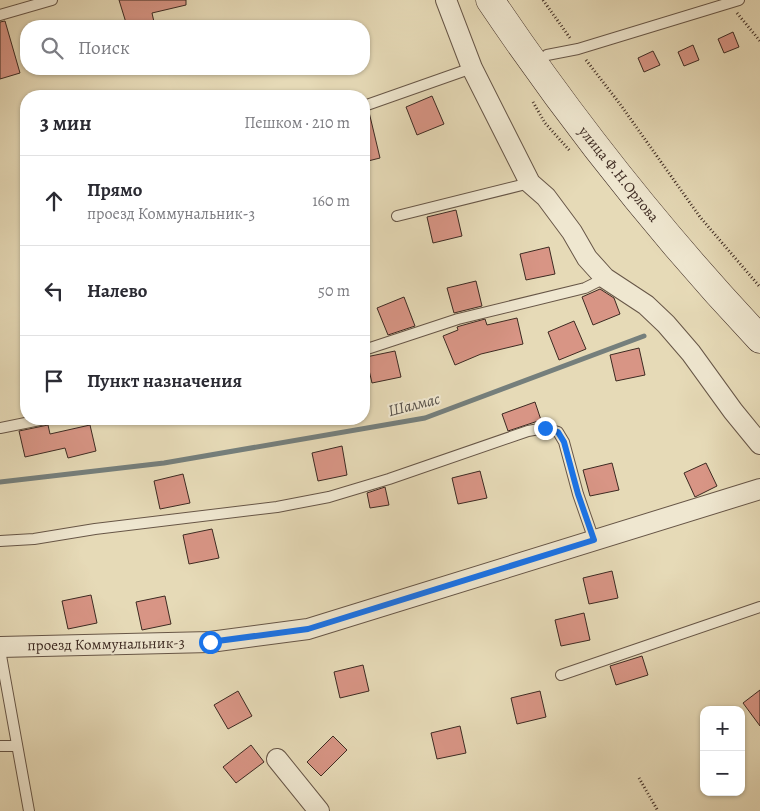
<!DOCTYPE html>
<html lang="ru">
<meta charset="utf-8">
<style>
body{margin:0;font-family:Alegreya,serif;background:#f7f7f7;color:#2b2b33}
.controls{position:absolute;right:15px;bottom:15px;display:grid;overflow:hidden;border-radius:10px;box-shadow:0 1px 4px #0004}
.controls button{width:45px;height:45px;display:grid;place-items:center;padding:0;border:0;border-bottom:1px solid #e1e1e2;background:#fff;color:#2b2b33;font:25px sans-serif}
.stop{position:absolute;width:15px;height:15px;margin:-11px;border:4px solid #1a73e8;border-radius:50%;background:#fff}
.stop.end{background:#1a73e8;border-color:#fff;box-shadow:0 1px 5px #0008}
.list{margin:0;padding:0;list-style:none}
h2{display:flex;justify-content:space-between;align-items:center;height:65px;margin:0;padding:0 20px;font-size:21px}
h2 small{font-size:16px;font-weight:400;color:#7c7c81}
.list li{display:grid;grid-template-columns:32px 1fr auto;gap:15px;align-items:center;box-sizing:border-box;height:90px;padding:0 20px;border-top:1px solid #e1e1e2}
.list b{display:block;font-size:19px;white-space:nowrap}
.list p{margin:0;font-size:16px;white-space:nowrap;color:#7c7c81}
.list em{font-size:16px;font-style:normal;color:#7c7c81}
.icon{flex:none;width:28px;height:28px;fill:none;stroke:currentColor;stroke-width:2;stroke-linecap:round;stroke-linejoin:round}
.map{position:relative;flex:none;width:760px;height:811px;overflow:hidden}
.search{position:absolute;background:#fff;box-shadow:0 1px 4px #0004;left:20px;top:20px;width:350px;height:55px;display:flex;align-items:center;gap:12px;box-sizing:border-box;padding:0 18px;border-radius:20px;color:#7c7c81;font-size:19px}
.panel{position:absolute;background:#fff;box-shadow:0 1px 4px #0004;left:20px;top:90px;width:350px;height:335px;border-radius:20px}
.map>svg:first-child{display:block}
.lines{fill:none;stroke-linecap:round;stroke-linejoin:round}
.stream{stroke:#757f7c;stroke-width:5}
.building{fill:#d89585;stroke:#3d2a22}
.lane-casing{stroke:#675647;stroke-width:12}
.street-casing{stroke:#675647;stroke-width:22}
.secondary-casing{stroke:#3d2a22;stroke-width:29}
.path{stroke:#3d2a22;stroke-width:3;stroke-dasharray:1 2.5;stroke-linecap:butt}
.lane{stroke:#efe7d0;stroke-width:10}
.street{stroke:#efe7d0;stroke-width:20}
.secondary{stroke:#efe7d0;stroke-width:28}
.route{stroke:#1a73e8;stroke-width:6}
.labels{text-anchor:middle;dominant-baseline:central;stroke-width:4;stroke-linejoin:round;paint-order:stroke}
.street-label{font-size:15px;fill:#3d2a22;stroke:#efe7d0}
.water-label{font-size:16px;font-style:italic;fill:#544e48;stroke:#efe7d0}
</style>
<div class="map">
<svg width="760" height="811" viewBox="0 0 760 811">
<rect width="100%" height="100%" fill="#e6dab7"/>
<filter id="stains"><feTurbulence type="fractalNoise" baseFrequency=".004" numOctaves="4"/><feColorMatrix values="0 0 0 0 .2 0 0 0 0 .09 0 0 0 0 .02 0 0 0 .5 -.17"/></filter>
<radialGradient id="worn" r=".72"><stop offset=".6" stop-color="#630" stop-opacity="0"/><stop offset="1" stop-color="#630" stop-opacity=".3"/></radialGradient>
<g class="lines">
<polyline class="stream" points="0,482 164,463 425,418 644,336"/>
</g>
<g class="building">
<polygon points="119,0 186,0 186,5 152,13 154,22 139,26 127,26"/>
<polygon points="5,21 20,73 0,79 0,22"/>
<polygon points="733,32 739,47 724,53 718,39"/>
<polygon points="693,45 699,60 684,66 678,52"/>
<polygon points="653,51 660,65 644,72 638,58"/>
<polygon points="432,96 444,124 417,135 406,107"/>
<polygon points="369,112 380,158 364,162 364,113"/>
<polygon points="456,210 462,236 433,243 427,217"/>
<polygon points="549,247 555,274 526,280 520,254"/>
<polygon points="476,281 482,306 454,313 447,288"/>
<polygon points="600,289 614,298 620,314 593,325 582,297"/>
<polygon points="404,297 415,326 388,335 377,308"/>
<polygon points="517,318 523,344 481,354 455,365 443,336 458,330 457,327 460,326 485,319 487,325"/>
<polygon points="574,321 586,349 559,360 548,332"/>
<polygon points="639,348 645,375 616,381 610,355"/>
<polygon points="395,351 401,377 372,383 366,357"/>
<polygon points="535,402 541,420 508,431 502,414"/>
<polygon points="48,425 50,434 90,425 96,451 68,458 65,448 25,457 19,431"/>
<polygon points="342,446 347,475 318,481 312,453"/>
<polygon points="612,463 619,490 590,496 583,470"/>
<polygon points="706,463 717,486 695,497 684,473"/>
<polygon points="480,471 487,498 458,504 452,478"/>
<polygon points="183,474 190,503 160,509 154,481"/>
<polygon points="385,487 389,505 370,508 367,493"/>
<polygon points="212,529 219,558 189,564 183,535"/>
<polygon points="612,571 618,598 589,604 583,578"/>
<polygon points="91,595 97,623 68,629 62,601"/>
<polygon points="165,596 171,624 142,630 136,602"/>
<polygon points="584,613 590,640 561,646 555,620"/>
<polygon points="642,656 648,675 616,685 610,666"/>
<polygon points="363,665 369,691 340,698 334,672"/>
<polygon points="760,690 760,726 743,703"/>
<polygon points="238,691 252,716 228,729 214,705"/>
<polygon points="540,691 546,717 517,724 511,698"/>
<polygon points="460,726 466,753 437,759 431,733"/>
<polygon points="333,736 347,750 321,776 307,762"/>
<polygon points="251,745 264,762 236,783 223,767"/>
</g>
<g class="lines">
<g class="lane-casing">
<g id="lane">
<polyline points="0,15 52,0"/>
<polyline points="547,55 578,49 739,0"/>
<polyline points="364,106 472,68"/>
<polyline points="397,216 530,183"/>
<polyline points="364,350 458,319 585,288 605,278"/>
<polyline points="0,428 45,419"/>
<polyline points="0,541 34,539 95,529 277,507 329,497 389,479 528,431 545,428 558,432 564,442 578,494 594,540"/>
<polyline points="0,650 29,811"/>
<polyline points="561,675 760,607"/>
<polyline points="0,746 17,746"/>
</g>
</g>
<g class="street-casing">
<g id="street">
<polyline points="446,0 472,68 530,183 546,197 572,232 587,258 605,278 646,305 666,324 691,353 733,411 760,444"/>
<polyline points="0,647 210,642 308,629 760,489"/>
<polyline points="277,759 319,811"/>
</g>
</g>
<g class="secondary-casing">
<path id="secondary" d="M490,0C571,120 661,234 760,339"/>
</g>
<g class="path">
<polyline points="543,0 570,38"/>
<polyline points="737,13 760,41"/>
<polyline points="586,60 620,104 700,217 760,287"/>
<polyline points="533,102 545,123 570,151"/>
<polyline points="639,778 658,811"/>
</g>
<use href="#lane" class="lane"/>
<use href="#street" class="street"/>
<use href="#secondary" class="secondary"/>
</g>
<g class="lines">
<polyline class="route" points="210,642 308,629 594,540 578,494 564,442 558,432 545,428"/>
</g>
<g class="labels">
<g class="street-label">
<text transform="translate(619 174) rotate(51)">улица Ф.Н.Орлова</text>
<text transform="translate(106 644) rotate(-1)">проезд Коммунальник-3</text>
</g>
<g class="water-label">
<text transform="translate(414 405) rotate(-14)">Шалмас</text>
</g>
</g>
<rect width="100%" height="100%" filter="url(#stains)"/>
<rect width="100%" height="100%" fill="url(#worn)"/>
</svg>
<div class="controls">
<button>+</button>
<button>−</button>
</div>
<div class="stop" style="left:210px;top:642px"></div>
<div class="stop end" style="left:545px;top:428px"></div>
<div class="search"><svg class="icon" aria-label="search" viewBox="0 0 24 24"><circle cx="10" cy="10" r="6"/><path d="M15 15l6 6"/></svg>Поиск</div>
<section class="panel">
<h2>3 мин<small>Пешком · 210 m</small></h2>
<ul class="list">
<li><svg class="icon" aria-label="ahead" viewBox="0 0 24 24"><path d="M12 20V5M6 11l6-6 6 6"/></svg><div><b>Прямо</b><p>проезд Коммунальник-3</p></div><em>160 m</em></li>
<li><svg class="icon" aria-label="left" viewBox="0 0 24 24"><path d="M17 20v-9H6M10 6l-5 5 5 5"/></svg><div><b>Налево</b></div><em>50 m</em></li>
<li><svg class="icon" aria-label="arrive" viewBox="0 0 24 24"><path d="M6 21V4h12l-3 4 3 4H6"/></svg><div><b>Пункт назначения</b></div></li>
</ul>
</section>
</div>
